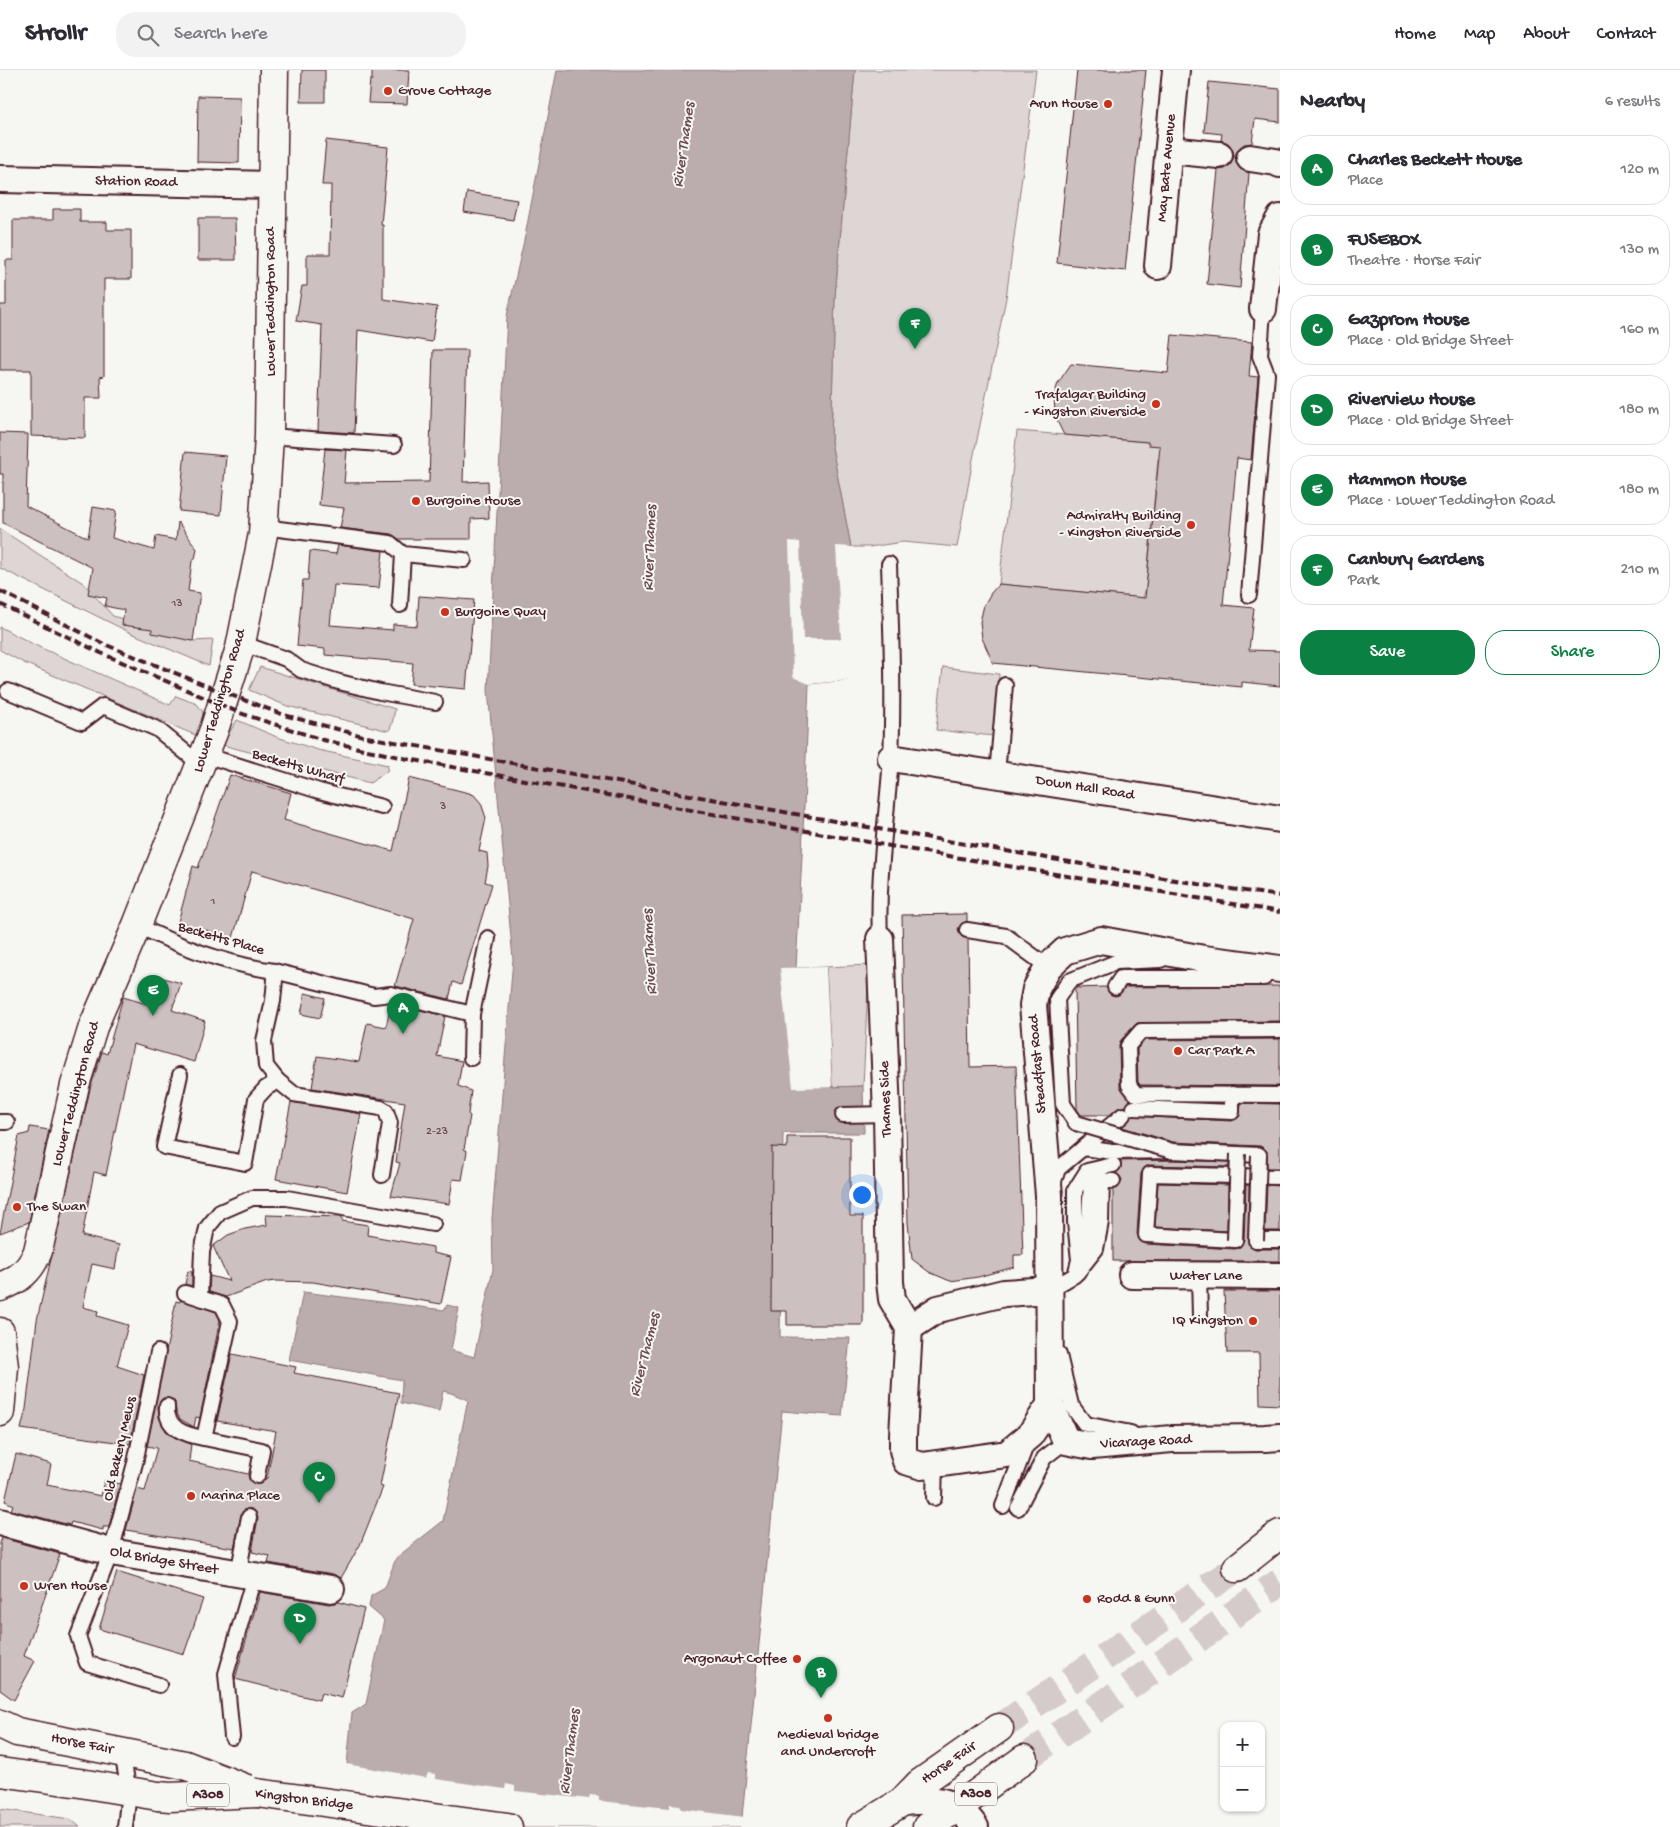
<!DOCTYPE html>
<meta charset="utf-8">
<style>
body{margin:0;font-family:"Gochi Hand",sans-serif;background:#f2f2f3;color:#2b2b33}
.controls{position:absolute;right:15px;bottom:15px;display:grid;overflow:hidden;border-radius:10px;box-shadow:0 1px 4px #0004}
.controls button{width:45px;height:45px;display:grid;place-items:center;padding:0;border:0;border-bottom:1px solid #e1e1e2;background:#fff;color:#2b2b33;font:25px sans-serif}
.you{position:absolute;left:861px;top:1124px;width:18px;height:18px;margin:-12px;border:4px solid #fff;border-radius:50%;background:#1a73e8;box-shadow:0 0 0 8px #1a73e833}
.badge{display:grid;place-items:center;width:32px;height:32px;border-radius:50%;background:#0b8043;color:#fff;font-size:16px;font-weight:700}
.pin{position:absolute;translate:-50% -41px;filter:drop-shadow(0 1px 2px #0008)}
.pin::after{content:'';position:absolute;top:26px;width:18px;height:15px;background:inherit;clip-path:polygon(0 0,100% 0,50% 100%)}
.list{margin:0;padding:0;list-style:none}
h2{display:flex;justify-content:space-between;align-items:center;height:65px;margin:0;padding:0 20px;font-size:21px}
h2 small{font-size:16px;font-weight:400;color:#7c7c81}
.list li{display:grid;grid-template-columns:32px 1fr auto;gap:15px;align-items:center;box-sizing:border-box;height:70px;margin:0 10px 10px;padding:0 10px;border:1px solid #e1e1e2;border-radius:20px}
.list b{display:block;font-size:19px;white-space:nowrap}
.list p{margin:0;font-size:16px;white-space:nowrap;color:#7c7c81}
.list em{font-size:16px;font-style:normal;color:#7c7c81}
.actions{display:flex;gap:10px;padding:15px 20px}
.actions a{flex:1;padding:11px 0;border:1px solid #0b8043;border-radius:20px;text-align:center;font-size:18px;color:#0b8043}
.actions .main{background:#0b8043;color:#fff}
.icon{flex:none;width:28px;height:28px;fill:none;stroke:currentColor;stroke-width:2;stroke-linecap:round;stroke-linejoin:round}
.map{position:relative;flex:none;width:1280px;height:1757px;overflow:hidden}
header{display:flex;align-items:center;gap:30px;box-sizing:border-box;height:70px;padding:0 25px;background:#fff;border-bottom:1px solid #e1e1e2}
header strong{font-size:24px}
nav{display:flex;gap:28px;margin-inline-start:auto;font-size:18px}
.search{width:350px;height:45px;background:#f2f2f3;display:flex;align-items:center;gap:12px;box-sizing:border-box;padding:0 18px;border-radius:20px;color:#7c7c81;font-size:19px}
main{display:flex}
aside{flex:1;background:#fff}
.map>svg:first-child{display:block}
.green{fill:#ddd6d5;stroke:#947a80}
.water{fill:#bbadae;stroke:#8e747a}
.pier{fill:#f6f6f2}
.building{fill:#ccc1c0;stroke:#4a1f2b}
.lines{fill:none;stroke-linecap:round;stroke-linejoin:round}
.primary-tunnel{stroke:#d4cbca;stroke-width:28;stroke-dasharray:28 14;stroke-linecap:butt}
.lane-casing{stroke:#4a1f2b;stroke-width:18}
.street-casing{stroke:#4a1f2b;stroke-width:30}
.secondary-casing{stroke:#4a1f2b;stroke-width:31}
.primary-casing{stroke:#4a1f2b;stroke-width:31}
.lane{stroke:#f6f6f2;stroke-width:14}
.street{stroke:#f6f6f2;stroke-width:26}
.secondary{stroke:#f6f6f2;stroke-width:28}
.primary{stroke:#f6f6f2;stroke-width:28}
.rail{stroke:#4a1f2b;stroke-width:4;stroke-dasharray:8 4;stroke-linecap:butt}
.lane-bridge-casing{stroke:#4a1f2b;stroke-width:18;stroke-linecap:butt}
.primary-bridge-casing{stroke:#4a1f2b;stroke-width:31;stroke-linecap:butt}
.lane-bridge{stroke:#f6f6f2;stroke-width:14}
.primary-bridge{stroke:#f6f6f2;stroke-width:28}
.poi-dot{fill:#c8321e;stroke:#f6f6f2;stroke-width:2}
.labels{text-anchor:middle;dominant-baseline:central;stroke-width:4;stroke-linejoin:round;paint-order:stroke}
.number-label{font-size:12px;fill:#6a4850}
.shield{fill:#f6f6f2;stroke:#7e6067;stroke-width:1}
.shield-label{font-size:14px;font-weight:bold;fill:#4a1f2b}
.poi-label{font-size:15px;fill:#4a1f2b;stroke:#f6f6f2;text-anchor:start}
.street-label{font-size:15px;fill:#4a1f2b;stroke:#f6f6f2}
.water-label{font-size:16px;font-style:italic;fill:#6c4a52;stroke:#f6f6f2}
</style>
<header>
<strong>Strollr</strong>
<div class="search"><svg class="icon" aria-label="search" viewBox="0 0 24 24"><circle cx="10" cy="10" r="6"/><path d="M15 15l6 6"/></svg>Search here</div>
<nav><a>Home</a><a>Map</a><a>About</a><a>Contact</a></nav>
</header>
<main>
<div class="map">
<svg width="1280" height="1757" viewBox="0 0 1280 1757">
<rect width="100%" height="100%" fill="#f6f6f2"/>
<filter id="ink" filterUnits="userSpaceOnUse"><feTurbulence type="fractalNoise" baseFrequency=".02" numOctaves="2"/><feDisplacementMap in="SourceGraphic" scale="10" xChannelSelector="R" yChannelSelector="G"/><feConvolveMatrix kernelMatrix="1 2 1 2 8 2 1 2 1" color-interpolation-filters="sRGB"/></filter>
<g filter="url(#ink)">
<g class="green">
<polygon points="855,0 1036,0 1006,228 973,389 957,477 903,472 869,477 851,477 831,372 835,226"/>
<polygon points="1017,361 1148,372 1171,378 1158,389 1146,518 1143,528 999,514"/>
<polygon points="0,459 83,513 113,546 193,571 213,570 209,596 131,563 0,498"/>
<polygon points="0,557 39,577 170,635 176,626 197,634 203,642 200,667 24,593 0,580"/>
<polygon points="260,597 395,639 392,654 389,661 287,636 249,620"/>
<polygon points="943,597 999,604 994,666 936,660"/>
<polygon points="237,650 277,667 318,680 388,695 387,701 370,713 222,675"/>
<polygon points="869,895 863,1016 832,1017 826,897"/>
<polygon points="0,1739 70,1749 80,1757 0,1757"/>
</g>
<polygon class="water" points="557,0 855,0 835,226 831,372 851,477 847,610 809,614 802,786 796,898 826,897 832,1017 863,1016 864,1063 783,1063 780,1267 850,1268 842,1346 782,1341 741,1757 341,1757 352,1643 366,1634 384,1550 369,1537 371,1526 385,1518 396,1488 443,1451 468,1330 451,1323 443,1321 439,1341 401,1333 402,1310 289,1290 303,1222 444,1240 447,1235 459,1238 451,1280 474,1287 493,1199 492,1149 513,889 488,620 507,246 525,166"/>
<g class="pier">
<polygon points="789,471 800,472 803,569 841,569 836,476 853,477 858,597 850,610 809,614 793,607"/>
<polygon points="826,897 832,1017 793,1018 780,898"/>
<polygon points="344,1692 346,1694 426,1708 428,1703 436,1704 436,1709 505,1719 506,1714 515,1716 515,1721 589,1729 590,1725 599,1726 599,1731 670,1738 670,1734 680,1735 681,1739 744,1747 743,1757 339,1757"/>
</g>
<g class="building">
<polygon points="302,0 325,0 325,32 301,32"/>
<polygon points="372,0 409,0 407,34 368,33 370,10 372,10"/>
<polygon points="1077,0 1146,0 1125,201 1057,193"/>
<polygon points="1209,12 1280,19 1280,52 1255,49 1252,73 1244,74 1239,78 1235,85 1236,93 1240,99 1249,103 1240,218 1207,214 1218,100 1225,99 1231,94 1234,86 1232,78 1228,73 1221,70 1222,64 1204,62"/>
<polygon points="198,26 240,27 239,93 197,92"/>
<polygon points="326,70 388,77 381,155 383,155 383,229 437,237 432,272 358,260 354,363 318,361 322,255 296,251 302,216 307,216 307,184 330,184 331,115 322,115"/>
<polygon points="467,122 517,130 513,150 464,142"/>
<polygon points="53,139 80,139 80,152 107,152 107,160 131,160 131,209 104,209 104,306 100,307 101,328 85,328 85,368 31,366 31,300 0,300 0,235 6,235 6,190 13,190 13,150 53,150"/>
<polygon points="198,148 235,148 236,190 198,190"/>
<polygon points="1172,265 1252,272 1249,306 1258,307 1251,390 1237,388 1223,535 1254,538 1249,580 1280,581 1280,616 1242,612 1242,617 993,593 982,568 980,552 984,535 991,523 999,514 1145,528 1160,376 1148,375 1148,372 1064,365 1059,355 1055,342 1054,326 1058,313 1071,294 1168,303"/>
<polygon points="433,280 467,280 463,412 488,411 489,448 471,449 471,469 399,469 391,464 340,458 344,438 319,435 325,379 347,380 344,413 429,412"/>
<polygon points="0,363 28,364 26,436 88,468 93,437 116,441 112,468 154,480 156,466 176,470 178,452 197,479 195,489 192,491 188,521 200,523 193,571 152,563 152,559 122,555 124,540 105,536 107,528 88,524 93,498 3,453 3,404 0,404"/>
<polygon points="185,382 226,386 221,445 179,441"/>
<polygon points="338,475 383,481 379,518 334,515 330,555 393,560 393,554 417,556 419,526 474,530 466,619 411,614 413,593 325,585 325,579 297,576 303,510 308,510 310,481 336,484"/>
<polygon points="230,705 291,723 284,750 393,781 409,708 469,723 474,725 481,733 486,748 479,781 487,783 488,796 485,812 492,814 461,915 453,912 449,929 395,916 414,849 252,801 233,868 178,852 193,796 198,798"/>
<polygon points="967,844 967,851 961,854 958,859 961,866 968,869 970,997 1016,996 1023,1185 1014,1185 1014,1197 978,1207 950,1211 929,1202 912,1189 908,1153 902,845"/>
<polygon points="156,906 181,913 172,940 205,951 194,992 133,974 106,1105 94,1102 82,1166 119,1175 115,1199 92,1194 83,1237 98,1241 97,1246 128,1255 117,1296 144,1305 130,1374 21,1359 26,1339 37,1250 90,1019 102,982 107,984 123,927 147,934"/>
<polygon points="1280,916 1280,951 1137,953 1121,970 1119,976 1120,1016 1130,1030 1125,1037 1118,1038 1110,1045 1081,1045 1077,1039 1075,918 1106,917 1110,924 1115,926 1119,925 1125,917"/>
<polygon points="305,923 325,928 320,948 301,944"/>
<polygon points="391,933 445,946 437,986 462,991 458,1016 471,1021 468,1044 470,1046 464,1079 467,1081 462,1110 453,1109 449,1134 391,1126 400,1093 396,1092 405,1032 312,1018 317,986 359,992 367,953 386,957"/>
<polygon points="1280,969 1280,1016 1140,1015 1138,1012 1137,979 1145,970"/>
<polygon points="291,1032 361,1044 347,1122 276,1109"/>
<polygon points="1241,1033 1280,1034 1280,1098 1267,1098 1267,1081 1260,1076 1173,1072 1122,1057 1129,1051 1131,1046 1232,1051 1240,1046"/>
<polygon points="30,1057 49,1060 29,1152 0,1163 19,1066 29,1063"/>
<polygon points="787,1067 850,1067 850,1146 863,1146 863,1255 787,1255 787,1241 771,1241 772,1077 787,1078"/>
<polygon points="1172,1090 1229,1092 1229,1097 1150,1095 1146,1097 1141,1103 1137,1164 1141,1172 1146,1174 1235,1179 1239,1178 1244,1170 1246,1115 1249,1115 1248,1174 1255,1179 1280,1179 1280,1191 1113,1191 1113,1120 1118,1118 1122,1111 1120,1106 1116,1103 1121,1098 1120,1091"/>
<polygon points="1158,1113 1228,1115 1227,1161 1155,1157"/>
<polygon points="1267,1115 1280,1116 1280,1161 1265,1161"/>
<polygon points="266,1145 342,1147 342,1151 368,1155 367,1165 433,1177 433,1183 451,1187 441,1234 313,1212 276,1211 267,1212 226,1227 209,1222 210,1206 229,1211 213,1176 228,1165 245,1159 267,1155"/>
<polygon points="188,1201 192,1202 192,1216 185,1214"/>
<polygon points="1224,1221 1280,1221 1280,1335 1260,1334 1259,1283 1227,1283"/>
<polygon points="181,1230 216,1242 220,1250 200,1348 196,1347 194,1357 180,1349 176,1342 175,1332 172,1329 163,1328 158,1336 159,1347 166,1361 174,1367 191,1374 189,1391 248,1404 249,1409 255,1414 260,1414 267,1408 276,1361 217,1351 232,1284 296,1297 294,1303 399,1323 380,1416 383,1417 360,1475 341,1508 333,1504 268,1493 270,1486 252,1482 258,1448 255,1441 251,1439 246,1439 241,1445 234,1478 126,1460 137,1419 145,1421 157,1378 147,1376 176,1231 180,1232"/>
<polygon points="16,1384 51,1394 47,1415 101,1426 105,1410 120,1414 109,1457 103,1457 103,1460 71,1452 70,1455 11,1440 13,1435 5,1431"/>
<polygon points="2,1468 60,1484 24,1586 35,1591 14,1630 0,1620 0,1473"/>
<polygon points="117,1502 203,1529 184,1584 99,1559"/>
<polygon points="260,1522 329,1534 338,1532 364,1539 342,1628 321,1623 319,1630 235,1609"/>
</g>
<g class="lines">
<g class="primary-tunnel">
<polyline points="999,1658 1237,1498"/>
<polyline points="1024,1689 1280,1512"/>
</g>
<g class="lane-casing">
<g id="lane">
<polyline points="269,366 394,375"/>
<polyline points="263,457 390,473 403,484 464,490"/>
<polyline points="1249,525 1267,304 1260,286 1263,239"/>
<polyline points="400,535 403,484"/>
<polyline points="241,573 286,589 301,600 339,612 380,622 435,632"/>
<polyline points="8,621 82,652 103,636 157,659 201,695"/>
<polyline points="205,685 319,721 382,737"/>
<polyline points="997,704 1005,615"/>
<path d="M137,855C180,877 227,894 274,901L275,910L273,931L264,971L266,996L278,1011L294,1024L381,1038L386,1041L390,1053L382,1105"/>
<polyline points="967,860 1006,866 1048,897"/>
<path d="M880,869C877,808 887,748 891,687C894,623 891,558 889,494"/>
<polyline points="274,901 374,926 391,924 472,944 471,988"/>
<polyline points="1115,917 1121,908 1264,908"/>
<polyline points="472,944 488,868"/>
<polyline points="1280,960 1141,961 1128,976 1129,1015 1136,1024 1280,1025"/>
<polyline points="180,1005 164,1077 245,1093 256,1029 266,1018 278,1011"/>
<polyline points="1134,1038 1232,1042 1232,1024"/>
<polyline points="843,1045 887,1044"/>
<polyline points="0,1052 7,1052"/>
<polyline points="1076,1053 1063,1034 1057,929 1069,911 1116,892 1161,890"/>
<polyline points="1083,1078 1123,1045"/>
<polyline points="1053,1114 1058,1099 1083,1078 1113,1082 1172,1081 1259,1085"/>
<polyline points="1235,1170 1146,1165 1150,1104 1280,1107"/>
<polyline points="1256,1170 1280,1170"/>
<polyline points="1087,1185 1091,1112 1102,1111"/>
<polyline points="1077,1203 1096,1179 1101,1152 1102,1111 1113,1111"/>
<polyline points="1199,1206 1200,1246"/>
<polyline points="1049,1220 1075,1205 1079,1190 1075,1152 1075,1120 1087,1101 1113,1095"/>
<polyline points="185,1223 222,1235 230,1251 204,1368 262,1380 257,1406"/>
<polyline points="200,1227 202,1182 207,1158 220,1142 252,1128 287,1128 433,1154"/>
<polyline points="158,1282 135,1393 111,1482 78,1566 87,1593 159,1615"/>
<polyline points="1059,1285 1071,1335 1085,1354 1131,1363"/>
<path d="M167,1336C165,1359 186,1365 204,1368"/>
<polyline points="934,1428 935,1394"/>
<polyline points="1003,1436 1027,1373"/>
<polyline points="1018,1438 1044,1388 1066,1371"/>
<polyline points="238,1504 249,1447"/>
<polyline points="232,1667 226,1604 254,1507"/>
<polyline points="122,1682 129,1722 125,1757"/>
</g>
</g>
<g class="street-casing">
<g id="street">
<polyline points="1169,80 1219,85"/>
<polyline points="1250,88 1276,92 1280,94"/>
<polyline points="0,109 272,115"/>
<polyline points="1158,196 1176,0"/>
<polyline points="1263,239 1271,164 1280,148"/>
<polyline points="891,688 1280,749"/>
<polyline points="880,869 887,1044 890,1212 892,1229 909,1258 903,1365 903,1380 906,1391 922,1396 1007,1384 1030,1365 1050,1335"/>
<polyline points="1280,899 1204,889 1101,870 1065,881 1048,897 1036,919 1033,935 1049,1125 1050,1335 1066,1371 1092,1376 1172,1369 1265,1368 1280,1367"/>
<polyline points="1132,1205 1280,1206"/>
<polyline points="909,1258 938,1239 1004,1223 1049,1220"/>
<polyline points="0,1452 111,1482 331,1519"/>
<path d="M902,1732C936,1729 954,1727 975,1757"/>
</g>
</g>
<g class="secondary-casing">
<path id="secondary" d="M0,1217C19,1210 31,1200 38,1181L75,1015L93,957L137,855L214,660L240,578L263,464L269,366L274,0"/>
</g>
<g class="primary-casing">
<g id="primary">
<polyline points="0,1262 4,1297 0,1342"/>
<polyline points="1237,1498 1280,1464"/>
<polyline points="0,1654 17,1662 165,1691"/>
<polyline points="0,1702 80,1713 158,1726"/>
<polyline points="257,1723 508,1757"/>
<polyline points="861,1757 902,1732 919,1714 999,1658"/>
<polyline points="927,1757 957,1738 1024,1689"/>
</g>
</g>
<use href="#lane" class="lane"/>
<use href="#street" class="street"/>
<use href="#secondary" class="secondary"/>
<use href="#primary" class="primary"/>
<g class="rail">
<polyline points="0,521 104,574 207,616 284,645 367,667 901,763 1210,816 1280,826"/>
<polyline points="0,534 101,583 240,643 323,670 408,689 901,778 1280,842"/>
</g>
<g class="lane-bridge-casing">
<g id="lane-bridge">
<polyline points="1076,1053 1172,1081"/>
<polyline points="1235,1170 1238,1084"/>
<polyline points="1256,1170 1259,1085"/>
</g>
</g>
<g class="primary-bridge-casing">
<g id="primary-bridge">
<polyline points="165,1691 185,1695 247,1719"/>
<polyline points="158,1726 170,1727 257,1723"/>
</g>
</g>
<use href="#lane-bridge" class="lane-bridge"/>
<use href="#primary-bridge" class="primary-bridge"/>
</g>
</g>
<g class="poi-dot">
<circle cx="388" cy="21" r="5"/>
<circle cx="1108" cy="34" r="5"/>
<circle cx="1156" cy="334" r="5"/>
<circle cx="416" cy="431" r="5"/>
<circle cx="1191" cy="455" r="5"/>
<circle cx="445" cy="542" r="5"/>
<circle cx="1178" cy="981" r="5"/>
<circle cx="17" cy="1137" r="5"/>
<circle cx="1253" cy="1251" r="5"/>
<circle cx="191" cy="1426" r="5"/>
<circle cx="24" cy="1516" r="5"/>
<circle cx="1087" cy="1529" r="5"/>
<circle cx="797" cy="1589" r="5"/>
<circle cx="828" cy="1648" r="5"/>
</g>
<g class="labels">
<g class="number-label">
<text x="177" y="534">13</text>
<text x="443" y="737">3</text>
<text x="213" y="832">1</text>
<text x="437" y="1062">2-23</text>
</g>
<g class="shield">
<rect x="955" y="1712.5" width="42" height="23" rx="4"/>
<rect x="187" y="1713.5" width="42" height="23" rx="4"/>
</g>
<g class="shield-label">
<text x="976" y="1724">A308</text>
<text x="208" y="1725">A308</text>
</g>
<g class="poi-label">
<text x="398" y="21">Grove Cottage</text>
<text x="1098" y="34" text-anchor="end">Arun House</text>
<text x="1146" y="325" text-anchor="end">Trafalgar Building<tspan x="1146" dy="17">- Kingston Riverside</tspan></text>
<text x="426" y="431">Burgoine House</text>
<text x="1181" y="446" text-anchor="end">Admiralty Building<tspan x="1181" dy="17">- Kingston Riverside</tspan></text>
<text x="455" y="542">Burgoine Quay</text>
<text x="1188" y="981">Car Park A</text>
<text x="27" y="1137">The Swan</text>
<text x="1243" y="1251" text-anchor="end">IQ Kingston</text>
<text x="201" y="1426">Marina Place</text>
<text x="34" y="1516">Wren House</text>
<text x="1097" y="1529">Rodd &amp; Gunn</text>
<text x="787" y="1589" text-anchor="end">Argonaut Coffee</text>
<text x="828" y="1665" text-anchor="middle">Medieval bridge<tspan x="828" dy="17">and Undercroft</tspan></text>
</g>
<g class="street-label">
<text transform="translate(1167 98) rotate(-85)">May Bate Avenue</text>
<text transform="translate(136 112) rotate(1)">Station Road</text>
<text transform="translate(271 232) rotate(-90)">Lower Teddington Road</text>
<text transform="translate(220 631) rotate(-73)">Lower Teddington Road</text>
<text transform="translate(298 697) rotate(16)">Becketts Wharf</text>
<text transform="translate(1085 718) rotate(9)">Down Hall Road</text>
<text transform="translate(221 869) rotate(16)">Becketts Place</text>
<text transform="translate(1038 994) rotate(-95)">Steadfast Road</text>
<text transform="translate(76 1024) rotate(-75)">Lower Teddington Road</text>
<text transform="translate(886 1029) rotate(-92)">Thames Side</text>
<text x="1206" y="1206">Water Lane</text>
<text transform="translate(1146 1372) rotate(-3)">Vicarage Road</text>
<text transform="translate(120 1379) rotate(-77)">Old Bakery Mews</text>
<text transform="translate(164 1491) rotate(10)">Old Bridge Street</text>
<text transform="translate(82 1674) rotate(11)">Horse Fair</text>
<text transform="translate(949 1693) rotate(-35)">Horse Fair</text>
<text transform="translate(304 1730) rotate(7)">Kingston Bridge</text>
</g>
<g class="water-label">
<text transform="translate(685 75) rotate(-82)">River Thames</text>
<text transform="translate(651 478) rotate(-88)">River Thames</text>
<text transform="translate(651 882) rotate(-93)">River Thames</text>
<text transform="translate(646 1285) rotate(-76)">River Thames</text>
<text transform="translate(571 1682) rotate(-83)">River Thames</text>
</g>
</g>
</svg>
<div class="controls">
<button>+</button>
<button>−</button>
</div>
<div class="you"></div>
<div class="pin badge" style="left:403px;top:964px">A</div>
<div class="pin badge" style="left:821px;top:1628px">B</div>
<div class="pin badge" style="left:319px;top:1433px">C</div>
<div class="pin badge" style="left:300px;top:1574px">D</div>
<div class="pin badge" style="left:153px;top:946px">E</div>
<div class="pin badge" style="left:915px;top:279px">F</div>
</div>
<aside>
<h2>Nearby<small>6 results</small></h2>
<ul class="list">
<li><span class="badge">A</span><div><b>Charles Beckett House</b><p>Place</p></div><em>120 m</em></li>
<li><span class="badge">B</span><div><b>FUSEBOX</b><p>Theatre · Horse Fair</p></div><em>130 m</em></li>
<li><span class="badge">C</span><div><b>Gazprom House</b><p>Place · Old Bridge Street</p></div><em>160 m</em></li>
<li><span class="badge">D</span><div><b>Riverview House</b><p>Place · Old Bridge Street</p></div><em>180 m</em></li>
<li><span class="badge">E</span><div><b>Hammon House</b><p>Place · Lower Teddington Road</p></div><em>180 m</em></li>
<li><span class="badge">F</span><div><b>Canbury Gardens</b><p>Park</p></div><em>210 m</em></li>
</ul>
<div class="actions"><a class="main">Save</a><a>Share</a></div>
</aside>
</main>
